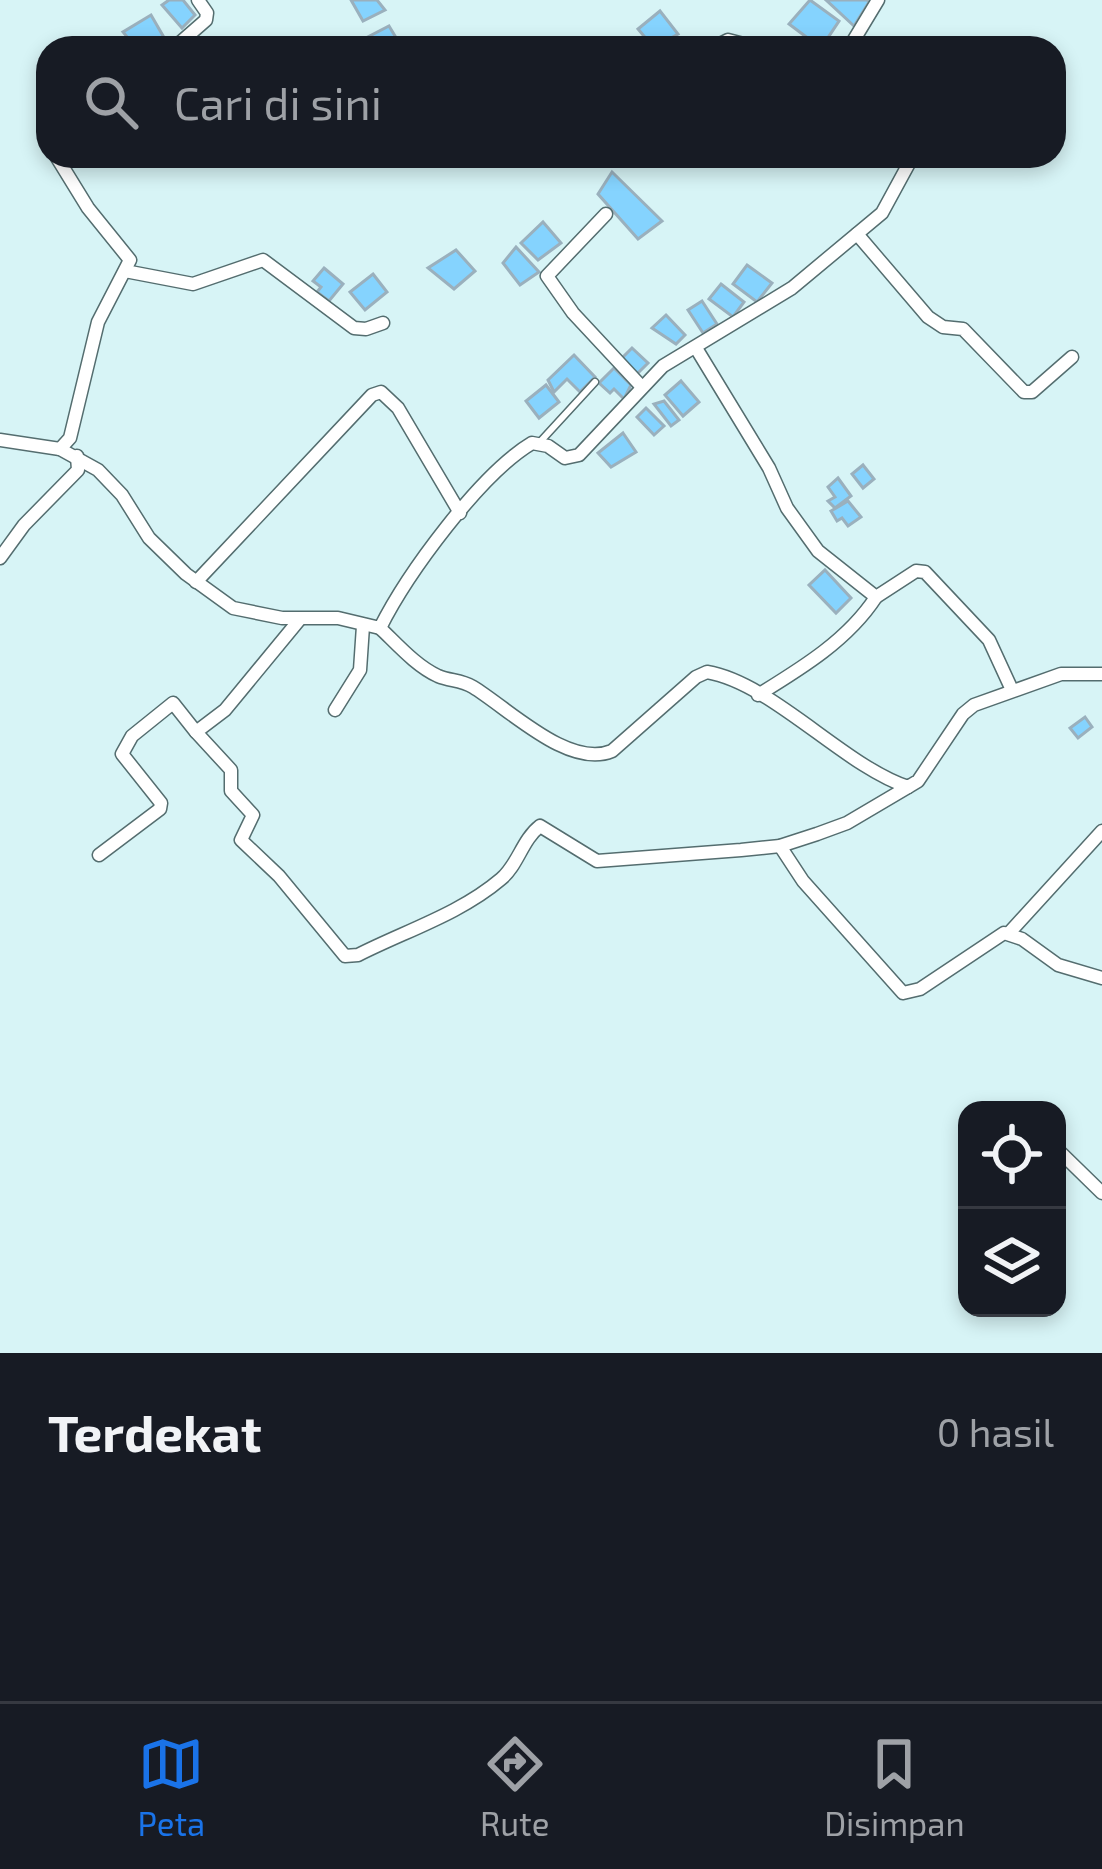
<!DOCTYPE html>
<html lang="id">
<style>
body{margin:0;font-family:"Exo 2",sans-serif;background:#20242c;color:#f1f3f6}
.controls{position:absolute;right:36px;bottom:36px;display:grid;overflow:hidden;border-radius:24px;box-shadow:0 6px 18px #0003}
.controls button{width:108px;height:108px;display:grid;place-items:center;padding:0;border:0;border-bottom:3px solid #363941;background:#171b24;color:#f1f3f6;font:60px sans-serif}
.list{margin:0;padding:0;list-style:none}
h2{display:flex;justify-content:space-between;align-items:center;height:156px;margin:0;padding:0 48px;font-size:51px}
h2 small{font-size:39px;font-weight:400;color:#9ea1a6}
.icon{flex:none;width:66px;height:66px;fill:none;stroke:currentColor;stroke-width:2;stroke-linecap:round;stroke-linejoin:round}
.map{position:relative;flex:none;width:1102px;height:1353px;overflow:hidden}
.search{position:absolute;background:#171b24;box-shadow:0 6px 18px #0003;left:36px;right:36px;top:36px;height:132px;display:flex;align-items:center;gap:30px;box-sizing:border-box;padding:0 42px;border-radius:36px;color:#9ea1a6;font-size:45px}
.sheet{height:348px;background:#171b24}
nav{display:flex;justify-content:space-around;align-items:center;box-sizing:border-box;height:168px;border-top:3px solid #363941;background:#171b24;font-size:33px;color:#9ea1a6}
nav a{display:grid;justify-items:center;gap:6px}
nav .on{color:#1a73e8}
.map>svg:first-child{display:block}
.building{fill:#85d3fe;stroke:#9ab0bd;stroke-width:3}
.lines{fill:none;stroke-linecap:round;stroke-linejoin:round}
.lane-casing{stroke:#546d6f;stroke-width:9}
.street-casing{stroke:#546d6f;stroke-width:15}
.lane{stroke:#fff;stroke-width:6}
.street{stroke:#fff;stroke-width:12}
</style>
<div class="map">
<svg width="1102" height="1353" viewBox="0 0 1102 1353">
<rect width="100%" height="100%" fill="#d7f4f6"/>
<g class="building">
<polygon points="169,0 183,0 195,15 182,28 162,5"/>
<polygon points="351,0 377,0 385,10 363,21"/>
<polygon points="810,0 839,21 821,48 789,24"/>
<polygon points="826,0 867,0 869,2 854,26"/>
<polygon points="660,11 678,34 654,48 638,29"/>
<polygon points="151,15 166,41 153,48 136,48 123,32"/>
<polygon points="389,26 401,46 368,48 362,40"/>
<polygon points="612,172 662,221 638,239 598,194"/>
<polygon points="543,222 561,243 538,260 521,243"/>
<polygon points="516,247 539,272 520,285 503,263"/>
<polygon points="456,250 475,271 454,289 428,268"/>
<polygon points="747,265 772,283 757,302 733,284"/>
<polygon points="324,268 343,284 329,301 317,292 321,287 313,281"/>
<polygon points="373,274 387,292 365,310 350,292"/>
<polygon points="721,284 744,302 733,317 709,299"/>
<polygon points="702,301 717,324 703,333 688,310"/>
<polygon points="666,315 685,335 676,344 652,328"/>
<polygon points="632,348 648,363 637,374 621,359"/>
<polygon points="574,355 595,377 580,392 567,379 554,392 548,380"/>
<polygon points="614,368 631,385 624,399 614,389 610,393 599,383"/>
<polygon points="681,381 699,402 683,416 665,395"/>
<polygon points="546,385 559,402 539,418 526,401"/>
<polygon points="664,401 679,420 671,426 654,404"/>
<polygon points="646,408 664,426 654,435 637,417"/>
<polygon points="623,433 636,452 611,467 598,453"/>
<polygon points="863,465 874,479 863,488 852,474"/>
<polygon points="838,478 851,496 835,508 828,501 835,497 828,487"/>
<polygon points="848,501 861,517 848,526 842,518 837,521 831,511"/>
<polygon points="825,570 851,598 836,613 809,585"/>
<polygon points="1085,717 1092,727 1078,738 1070,728"/>
</g>
<g class="lines">
<g class="lane-casing">
<polyline id="lane" points="539,443 595,382"/>
</g>
<g class="street-casing">
<g id="street">
<polyline points="174,48 206,20 207,13 198,0"/>
<polyline points="712,48 728,40 759,48"/>
<polyline points="849,48 878,0"/>
<polyline points="56,156 88,208 130,260 98,322 70,438 60,449"/>
<polyline points="606,214 547,276 573,313 641,386"/>
<polyline points="857,234 928,317 943,327 963,329 1024,392 1032,392 1072,357"/>
<polyline points="125,271 193,284 263,260 354,328 366,329 383,323"/>
<polyline points="696,348 769,468 787,508 818,551 876,597 916,571 925,572 989,640 1012,690"/>
<path d="M0,440L60,449L98,470L122,495L149,538L186,574L233,608L282,618H338L380,628C407,574 480,474 532,443L548,446L565,458L579,455L663,366L792,288L882,213L913,156"/>
<polyline points="0,558 24,525 78,470 77,456"/>
<polyline points="196,582 372,395 381,392 398,408 460,513"/>
<path d="M300,619L225,710L196,732L231,770V791L253,815L241,840L279,876L345,956L358,955C405,931 460,914 501,879C518,865 522,840 540,826L597,861L741,850L780,846L817,834L847,823L908,787"/>
<path d="M380,628C397,644 416,666 438,676C450,681 461,680 473,687C509,709 569,769 612,751L696,677L707,672C772,683 844,766 908,787L918,781L963,714L974,705L1061,674H1102"/>
<path d="M758,695C802,668 848,640 876,597"/>
<polyline points="335,710 360,670 363,626"/>
<polyline points="780,846 803,881 903,993 920,989 1004,933 1022,939 1058,965 1102,978"/>
<polyline points="99,855 160,809 161,803 122,754 132,736 173,703 196,732"/>
<polyline points="1009,933 1102,831"/>
<polyline points="1057,1149 1102,1193"/>
</g>
</g>
<use href="#lane" class="lane"/>
<use href="#street" class="street"/>
</g>
</svg>
<div class="controls">
<button><svg class="icon" aria-label="locate" viewBox="0 0 24 24"><circle cx="12" cy="12" r="6"/><path d="M12 2v4M12 18v4M2 12h4M18 12h4"/></svg></button>
<button><svg class="icon" aria-label="layers" viewBox="0 0 24 24"><path d="M12 4l9 5-9 5-9-5zM3 14l9 5 9-5"/></svg></button>
</div>
<div class="search"><svg class="icon" aria-label="search" viewBox="0 0 24 24"><circle cx="10" cy="10" r="6"/><path d="M15 15l6 6"/></svg>Cari di sini</div>
</div>
<section class="sheet">
<h2>Terdekat<small>0 hasil</small></h2>
<ul class="list">
</ul>
</section>
<nav>
<a class="on"><svg class="icon" aria-label="map" viewBox="0 0 24 24"><path d="M3 6l6-2 6 2 6-2v14l-6 2-6-2-6 2zM9 4v14M15 6v14"/></svg>Peta</a>
<a><svg class="icon" aria-label="directions" viewBox="0 0 24 24"><path d="M12 3l9 9-9 9-9-9zM9 14v-3h6M13 9l2 2-2 2"/></svg>Rute</a>
<a><svg class="icon" aria-label="saved" viewBox="0 0 24 24"><path d="M7 4h10v16l-5-4-5 4z"/></svg>Disimpan</a>
</nav>
